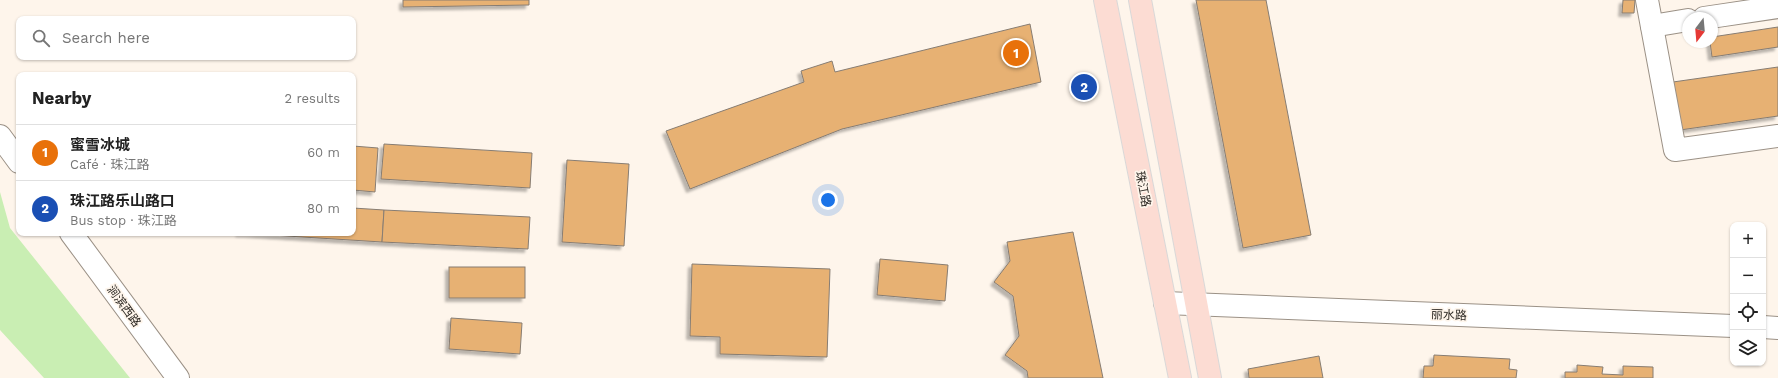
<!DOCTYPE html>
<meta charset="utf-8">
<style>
body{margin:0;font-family:"Work Sans","Noto Sans SC",sans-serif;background:#f2f2f2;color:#222}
.controls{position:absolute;right:12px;bottom:12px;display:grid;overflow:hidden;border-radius:8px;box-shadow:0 1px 3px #0004}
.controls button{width:36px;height:36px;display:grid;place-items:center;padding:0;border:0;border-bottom:1px solid #e0e0e0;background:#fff;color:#222;font:20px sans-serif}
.compass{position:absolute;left:1682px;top:12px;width:36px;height:36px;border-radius:50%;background:#fff;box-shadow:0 1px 3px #0004;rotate:196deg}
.you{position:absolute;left:828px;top:200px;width:14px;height:14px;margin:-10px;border:3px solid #fff;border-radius:50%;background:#1a73e8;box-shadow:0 0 0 6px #1a73e833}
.badge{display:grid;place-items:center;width:26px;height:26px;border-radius:50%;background:#86309e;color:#fff;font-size:13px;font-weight:700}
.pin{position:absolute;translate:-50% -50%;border:2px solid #fff;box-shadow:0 1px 4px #0006}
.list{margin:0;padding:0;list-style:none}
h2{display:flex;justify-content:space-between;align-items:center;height:52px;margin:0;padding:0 16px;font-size:17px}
h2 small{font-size:13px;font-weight:400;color:#767676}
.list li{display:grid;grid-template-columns:26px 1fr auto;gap:12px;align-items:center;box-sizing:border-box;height:56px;padding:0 16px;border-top:1px solid #e0e0e0}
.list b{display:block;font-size:15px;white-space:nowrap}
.list p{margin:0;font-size:13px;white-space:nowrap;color:#767676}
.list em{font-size:13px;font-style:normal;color:#767676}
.icon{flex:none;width:22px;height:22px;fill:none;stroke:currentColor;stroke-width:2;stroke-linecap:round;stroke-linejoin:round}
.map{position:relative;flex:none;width:1778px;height:378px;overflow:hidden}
.search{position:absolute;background:#fff;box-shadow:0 1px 3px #0004;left:16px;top:16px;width:340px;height:44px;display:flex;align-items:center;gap:10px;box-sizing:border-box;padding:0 14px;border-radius:8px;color:#767676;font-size:15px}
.panel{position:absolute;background:#fff;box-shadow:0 1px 3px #0004;left:16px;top:72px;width:340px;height:164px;border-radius:8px}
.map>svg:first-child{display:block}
.green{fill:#c9eeb3}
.building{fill:#e7b173;stroke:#877d73;filter:url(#shadow)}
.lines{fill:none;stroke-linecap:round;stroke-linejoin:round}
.minor-casing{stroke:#9b9186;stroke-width:24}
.major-casing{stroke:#d9d8d8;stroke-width:24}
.minor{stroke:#fff;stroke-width:22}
.major{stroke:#fcdcd3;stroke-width:22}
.labels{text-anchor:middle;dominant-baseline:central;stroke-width:3.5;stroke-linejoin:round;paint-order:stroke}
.street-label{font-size:12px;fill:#2d2924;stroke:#fef5eb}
</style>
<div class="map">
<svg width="1778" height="378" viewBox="0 0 1778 378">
<defs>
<filter id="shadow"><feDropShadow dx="-3.5" dy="3.5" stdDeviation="1" flood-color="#0004"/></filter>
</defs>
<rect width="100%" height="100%" fill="#fef5eb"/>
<polygon class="green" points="0,192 10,228 130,378 44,378 0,330"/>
<g class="building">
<polygon points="403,0 529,0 529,5 403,7"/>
<polygon points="1196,0 1266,0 1311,235 1243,248"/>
<polygon points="1623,0 1635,0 1634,13 1622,13"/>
<polygon points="1030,24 1041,82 842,129 690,189 666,131 804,82 801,71 832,61 835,72"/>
<polygon points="1778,27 1778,47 1712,57 1710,42 1712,42 1712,37"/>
<polygon points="1778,67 1778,116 1680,130 1673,82"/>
<polygon points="384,144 532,153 530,188 381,179"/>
<polygon points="353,146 378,148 375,192 353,190"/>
<polygon points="567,160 629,164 624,246 562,242"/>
<polygon points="353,208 384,210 382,242 239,233 353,233"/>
<polygon points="384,210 530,217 528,249 382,242"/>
<polygon points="1073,232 1103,378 1028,378 1027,371 1005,355 1019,336 1013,296 994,282 1010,261 1007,242"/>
<polygon points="880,259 948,265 945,301 877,295"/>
<polygon points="692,264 830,269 827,357 720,354 720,337 690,336"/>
<rect x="449" y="267" width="76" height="31"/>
<polygon points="451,318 522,323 520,354 449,349"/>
<polygon points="1434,355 1510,359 1509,369 1517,370 1516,378 1423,378 1424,366 1433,366"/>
<polygon points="1319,356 1323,378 1249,378 1248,369"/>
<polygon points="1577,365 1603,367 1602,374 1623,375 1623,366 1653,367 1653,378 1565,378 1565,372 1577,372"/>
</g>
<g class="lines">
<g class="minor-casing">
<g id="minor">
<polyline points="1647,0 1675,150 1778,136"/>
<polyline points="1704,18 1778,7"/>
<polyline points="1652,26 1688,20"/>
<polyline points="0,136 19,162"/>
<polyline points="71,233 178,378"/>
<polyline points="1165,303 1733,326"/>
<polyline points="1763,327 1778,328"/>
</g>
</g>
<g class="major-casing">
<g id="major">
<polyline points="1105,0 1180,378"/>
<polyline points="1140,0 1210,378"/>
</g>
</g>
<use href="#minor" class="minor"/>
<use href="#major" class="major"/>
</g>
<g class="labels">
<g class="street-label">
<text transform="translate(1143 189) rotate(79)">珠江路</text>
<text transform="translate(124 306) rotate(54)">涧滨西路</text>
<text transform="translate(1449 315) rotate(2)">丽水路</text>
</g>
</g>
</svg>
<div class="controls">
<button>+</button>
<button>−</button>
<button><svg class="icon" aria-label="locate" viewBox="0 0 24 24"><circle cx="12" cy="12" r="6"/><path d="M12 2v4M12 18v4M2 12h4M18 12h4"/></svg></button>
<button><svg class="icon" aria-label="layers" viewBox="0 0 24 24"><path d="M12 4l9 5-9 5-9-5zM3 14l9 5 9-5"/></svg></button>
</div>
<svg class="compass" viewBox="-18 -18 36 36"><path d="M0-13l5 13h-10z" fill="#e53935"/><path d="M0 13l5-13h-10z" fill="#767676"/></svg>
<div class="you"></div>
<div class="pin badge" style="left:1016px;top:53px;background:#e8710a">1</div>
<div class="pin badge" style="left:1084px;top:87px;background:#1a4fb4">2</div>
<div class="search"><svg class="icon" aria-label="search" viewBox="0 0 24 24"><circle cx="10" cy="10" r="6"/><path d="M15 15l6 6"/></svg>Search here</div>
<section class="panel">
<h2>Nearby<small>2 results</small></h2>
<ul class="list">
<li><span class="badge" style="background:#e8710a">1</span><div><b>蜜雪冰城</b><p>Café · 珠江路</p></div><em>60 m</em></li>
<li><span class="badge" style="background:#1a4fb4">2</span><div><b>珠江路乐山路口</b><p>Bus stop · 珠江路</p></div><em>80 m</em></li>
</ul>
</section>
</div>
